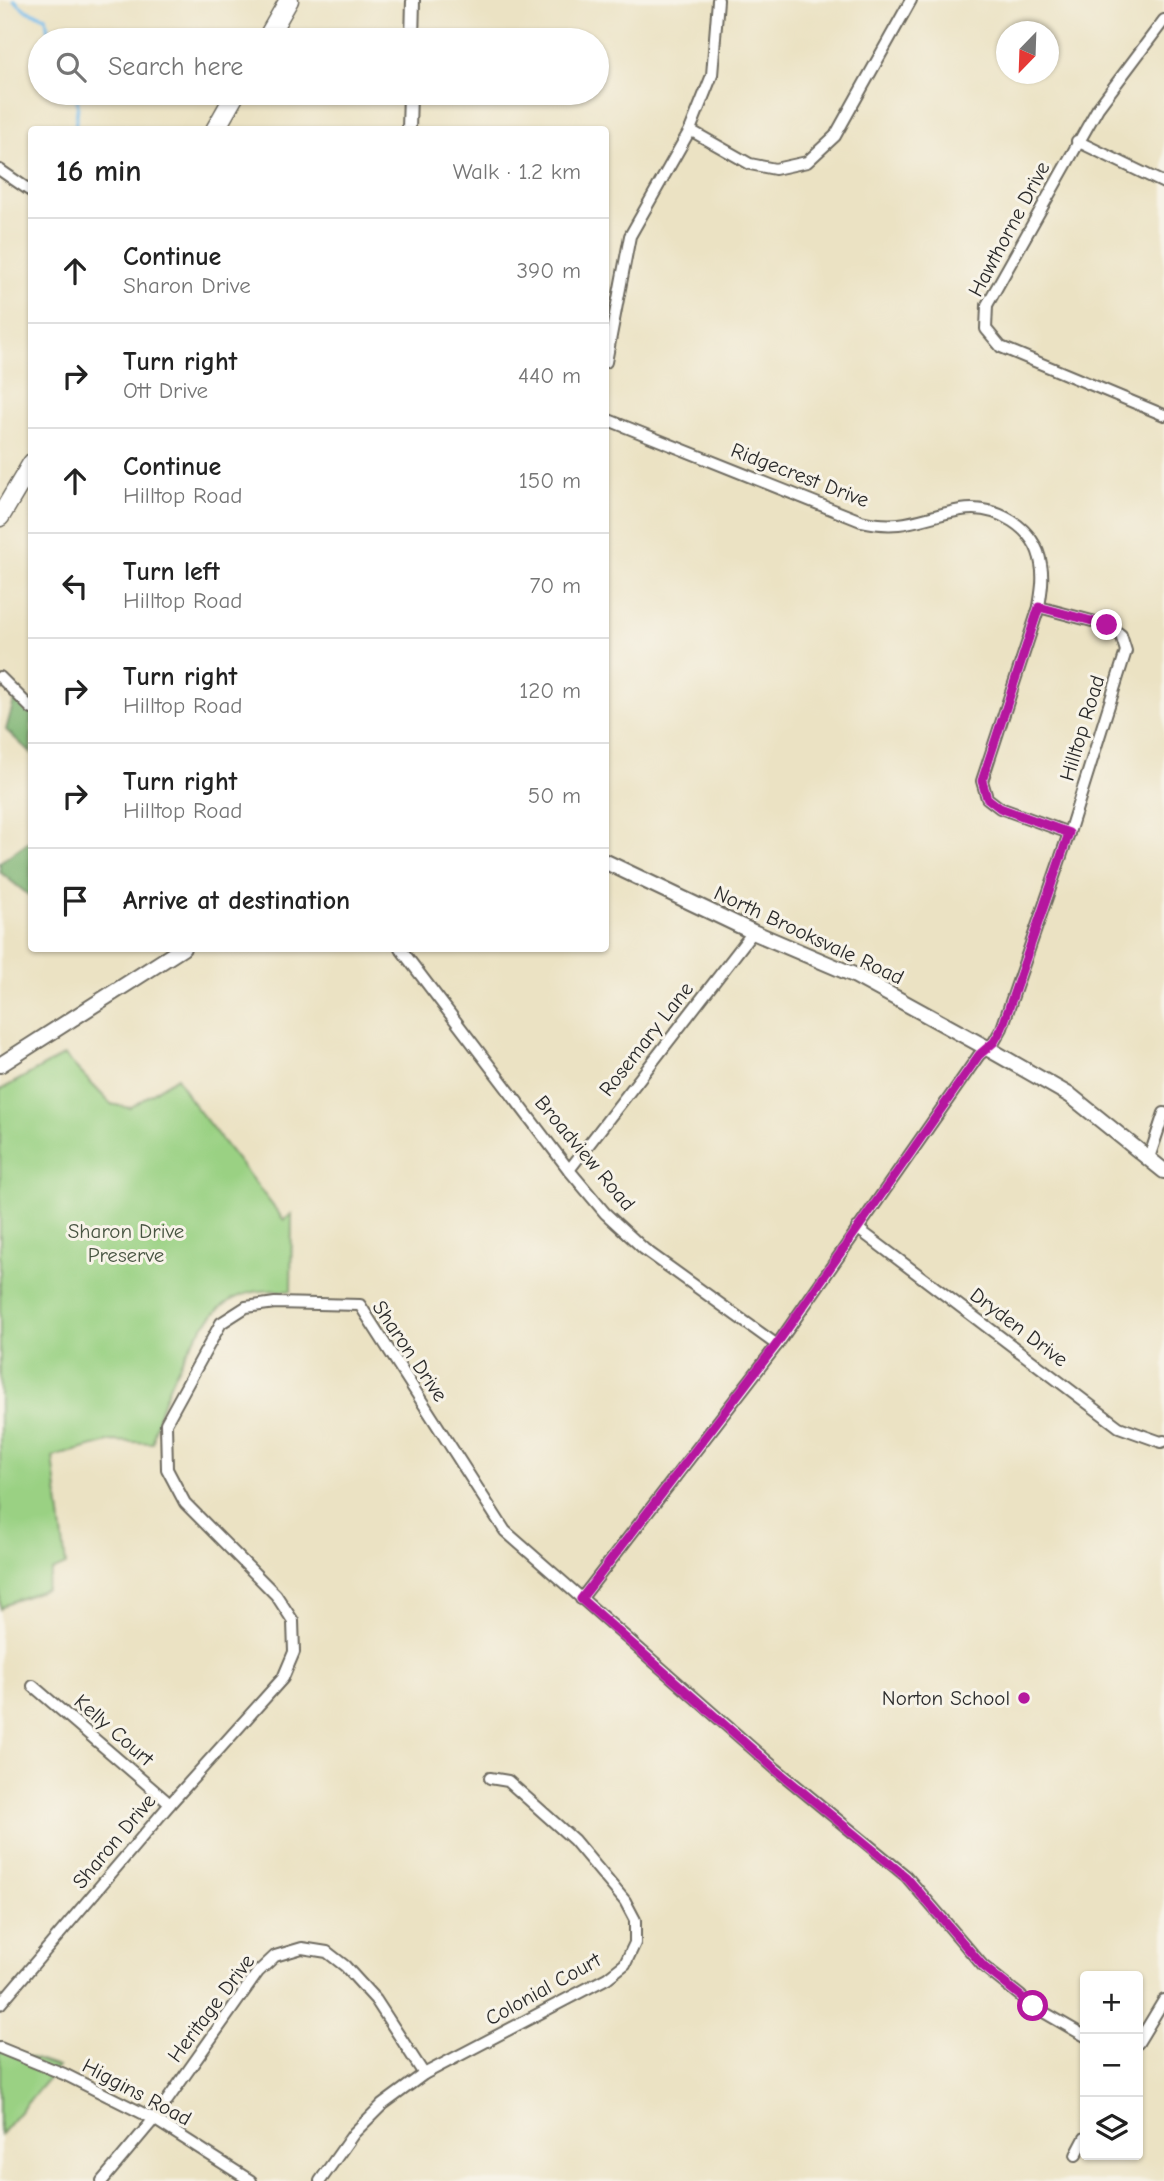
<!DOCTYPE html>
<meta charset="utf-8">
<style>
body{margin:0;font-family:"Comic Neue",sans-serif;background:#f2f2f2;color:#222}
.controls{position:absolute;right:21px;bottom:21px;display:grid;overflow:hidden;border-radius:7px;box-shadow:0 2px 5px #0004}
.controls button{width:63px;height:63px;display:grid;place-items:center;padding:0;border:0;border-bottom:2px solid #e0e0e0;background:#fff;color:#222;font:35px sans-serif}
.compass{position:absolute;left:996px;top:21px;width:63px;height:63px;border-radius:50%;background:#fff;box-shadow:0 2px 5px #0004;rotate:203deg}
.stop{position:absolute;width:21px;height:21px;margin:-16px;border:5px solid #b5179e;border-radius:50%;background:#fff}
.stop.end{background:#b5179e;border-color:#fff;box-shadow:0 2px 7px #0008}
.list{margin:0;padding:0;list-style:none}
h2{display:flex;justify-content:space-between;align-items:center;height:91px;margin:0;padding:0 28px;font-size:30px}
h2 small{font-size:23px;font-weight:400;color:#767676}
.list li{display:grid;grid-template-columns:46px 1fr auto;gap:21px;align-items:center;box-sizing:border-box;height:105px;padding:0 28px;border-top:2px solid #e0e0e0}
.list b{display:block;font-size:26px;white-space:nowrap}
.list p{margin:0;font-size:23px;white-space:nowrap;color:#767676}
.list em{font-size:23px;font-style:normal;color:#767676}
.icon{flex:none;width:38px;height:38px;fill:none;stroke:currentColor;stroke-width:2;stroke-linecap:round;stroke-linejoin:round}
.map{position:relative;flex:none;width:1164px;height:2181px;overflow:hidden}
.search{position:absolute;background:#fff;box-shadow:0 2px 5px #0004;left:28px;top:28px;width:581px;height:77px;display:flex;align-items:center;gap:18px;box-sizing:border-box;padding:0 24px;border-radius:38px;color:#767676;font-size:26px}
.panel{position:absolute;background:#fff;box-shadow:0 2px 5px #0004;left:28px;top:126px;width:581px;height:826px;border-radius:7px}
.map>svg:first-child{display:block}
.green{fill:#9ad183;stroke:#627e57;stroke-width:2}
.forest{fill:#7bb371;stroke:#536f4e;stroke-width:2}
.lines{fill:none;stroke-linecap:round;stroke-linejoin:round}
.stream{stroke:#74bcec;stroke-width:3.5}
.minor-casing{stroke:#6e6b60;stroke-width:14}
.tertiary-casing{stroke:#6e6b60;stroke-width:16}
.secondary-casing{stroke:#6e6b60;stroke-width:18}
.trunk-casing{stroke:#6e6b60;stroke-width:21}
.minor{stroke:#fff;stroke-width:10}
.tertiary{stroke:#fff;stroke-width:12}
.secondary{stroke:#fff;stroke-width:14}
.trunk{stroke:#fff;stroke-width:18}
.route{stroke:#b5179e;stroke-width:9}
.poi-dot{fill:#b5179e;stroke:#f7f3e8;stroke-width:2.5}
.labels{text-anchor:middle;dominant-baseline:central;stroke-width:6;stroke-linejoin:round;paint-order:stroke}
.street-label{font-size:21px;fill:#2b2b2b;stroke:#f7f3e8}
.park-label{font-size:21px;fill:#475441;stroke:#f7f3e8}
.poi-label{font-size:21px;fill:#2b2b2b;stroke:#f7f3e8;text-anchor:end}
</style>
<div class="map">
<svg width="1164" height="2181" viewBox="0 0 1164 2181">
<rect width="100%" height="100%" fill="#f7f3e8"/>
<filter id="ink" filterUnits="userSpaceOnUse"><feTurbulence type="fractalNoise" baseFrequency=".0143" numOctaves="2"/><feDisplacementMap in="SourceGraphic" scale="14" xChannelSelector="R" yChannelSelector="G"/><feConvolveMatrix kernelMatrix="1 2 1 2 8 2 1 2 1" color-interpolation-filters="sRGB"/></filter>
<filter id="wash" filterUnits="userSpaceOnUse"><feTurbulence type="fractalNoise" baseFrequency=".00686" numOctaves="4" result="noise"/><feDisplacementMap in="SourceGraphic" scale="28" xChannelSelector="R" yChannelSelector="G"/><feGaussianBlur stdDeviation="1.57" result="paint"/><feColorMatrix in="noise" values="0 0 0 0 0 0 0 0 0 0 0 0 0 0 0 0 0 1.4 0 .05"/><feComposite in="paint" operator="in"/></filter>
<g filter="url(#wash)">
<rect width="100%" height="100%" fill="#ebe2c3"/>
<g class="green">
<path d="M64,1055L111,1104L130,1108L177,1077L189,1098L284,1220L292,1214L291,1291C270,1290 253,1289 233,1299C196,1318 156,1403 153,1443L112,1441L53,1457L66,1565L52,1571L46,1589L8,1603L0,1609V1090Z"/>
<polygon points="0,2047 58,2067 0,2135"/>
</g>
<g class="forest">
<polygon points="15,697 31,714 31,753 6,730"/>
<polygon points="31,840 31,897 0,872 0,862"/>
</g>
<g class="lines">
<g class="stream">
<polyline points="14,0 27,11 46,17 49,40"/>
<polyline points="75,130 78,104 76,93"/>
</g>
</g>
</g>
<g filter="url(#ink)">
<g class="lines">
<g class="minor-casing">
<g id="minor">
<polyline points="1164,20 1098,108 987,305 986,329 1001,347 1164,415"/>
<polyline points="690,130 750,164 775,169 807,162 835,136 911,0"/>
<polyline points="1077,141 1164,183"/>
<polyline points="0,170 32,192"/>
<polyline points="606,362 630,236 690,130 712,75 718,0"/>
<path d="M606,419L861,521C904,531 921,517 961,510C996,504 1036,528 1041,564C1044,579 1041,593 1039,607L982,781L987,798L1000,808L1069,833"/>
<polyline points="0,677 32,709"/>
<polyline points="400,948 569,1170 605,1213 644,1249 777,1345"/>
<polyline points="1149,1158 1164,1113"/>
<polyline points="569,1170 753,932"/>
<polyline points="857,1228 1119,1427 1161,1442 1164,1441"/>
<polyline points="581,1599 777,1345 979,1055 994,1042 1002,1028 1069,833 1126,651 1121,635 1107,625 1039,607"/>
<polyline points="33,1686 170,1804"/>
<polyline points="0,2004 170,1804 283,1678 294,1652 293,1621 276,1595 185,1503 167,1469 166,1423 221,1323 246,1307 275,1303 360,1305 505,1531 776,1769 906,1876 983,1966 1033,2006 1085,2036"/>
<polyline points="1138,2043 1164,2000"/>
<polyline points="0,2048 64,2074 154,2119 251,2181"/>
<polyline points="1076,2155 1085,2138"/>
<polyline points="102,2181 154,2119 258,1972 275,1956 302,1948 327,1952 345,1966 376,2000 424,2074"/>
<polyline points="320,2181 354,2133 382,2105 424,2074 607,1978 625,1964 635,1943 635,1920 625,1901 574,1840 508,1781 490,1778"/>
</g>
</g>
<g class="tertiary-casing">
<g id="tertiary">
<polyline points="412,40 413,0"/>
<polyline points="409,130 410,93"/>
</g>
</g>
<g class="secondary-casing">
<g id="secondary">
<polyline points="606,862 753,932 854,975 987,1048 1071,1096 1164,1171"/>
<polyline points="0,1065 183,948"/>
</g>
</g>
<g class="trunk-casing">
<g id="trunk">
<polyline points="266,40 289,0"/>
<polyline points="215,130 236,93"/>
<polyline points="0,517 32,463"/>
</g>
</g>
<use href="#minor" class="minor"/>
<use href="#tertiary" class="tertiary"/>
<use href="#secondary" class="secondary"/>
<use href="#trunk" class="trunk"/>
</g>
</g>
<g class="lines" filter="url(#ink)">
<polyline class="route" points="1033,2006 983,1966 906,1877 775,1769 581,1599 776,1345 979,1055 994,1042 1002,1028 1069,833 1000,808 987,798 982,781 1039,607 1107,625"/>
</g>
<circle class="poi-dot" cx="1024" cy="1698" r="7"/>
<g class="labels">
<g class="street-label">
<text transform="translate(1009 229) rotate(-62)">Hawthorne Drive</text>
<text transform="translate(800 475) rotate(21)">Ridgecrest Drive</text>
<text transform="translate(1082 728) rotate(-73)">Hilltop Road</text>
<text transform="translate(809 935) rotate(25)">North Brooksvale Road</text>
<text transform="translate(646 1039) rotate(-52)">Rosemary Lane</text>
<text transform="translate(585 1153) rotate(50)">Broadview Road</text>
<text transform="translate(1019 1327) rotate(37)">Dryden Drive</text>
<text transform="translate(410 1351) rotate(56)">Sharon Drive</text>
<text transform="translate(114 1730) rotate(41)">Kelly Court</text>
<text transform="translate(114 1841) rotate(-50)">Sharon Drive</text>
<text transform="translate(543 1989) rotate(-29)">Colonial Court</text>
<text transform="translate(211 2008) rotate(-53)">Heritage Drive</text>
<text transform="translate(137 2092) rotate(28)">Higgins Road</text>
</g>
<g class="park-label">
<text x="126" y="1231">Sharon Drive<tspan x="126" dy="24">Preserve</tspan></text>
</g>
<g class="poi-label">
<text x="1010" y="1698">Norton School</text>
</g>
</g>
</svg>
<div class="controls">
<button>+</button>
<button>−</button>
<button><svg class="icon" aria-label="layers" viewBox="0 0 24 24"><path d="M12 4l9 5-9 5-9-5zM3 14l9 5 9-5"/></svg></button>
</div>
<svg class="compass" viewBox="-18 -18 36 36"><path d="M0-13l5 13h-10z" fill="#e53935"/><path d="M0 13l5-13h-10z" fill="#767676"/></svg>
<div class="stop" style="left:1033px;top:2006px"></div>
<div class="stop end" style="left:1107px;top:625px"></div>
<div class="search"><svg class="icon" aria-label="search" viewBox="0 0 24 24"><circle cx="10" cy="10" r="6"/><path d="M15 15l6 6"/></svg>Search here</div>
<section class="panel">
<h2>16 min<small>Walk · 1.2 km</small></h2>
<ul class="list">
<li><svg class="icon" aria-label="ahead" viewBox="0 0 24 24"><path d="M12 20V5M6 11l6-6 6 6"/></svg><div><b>Continue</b><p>Sharon Drive</p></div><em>390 m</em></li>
<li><svg class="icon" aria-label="right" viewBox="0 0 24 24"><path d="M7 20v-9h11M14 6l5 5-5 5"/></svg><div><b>Turn right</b><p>Ott Drive</p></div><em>440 m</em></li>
<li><svg class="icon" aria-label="ahead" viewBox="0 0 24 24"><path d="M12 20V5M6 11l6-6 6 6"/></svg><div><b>Continue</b><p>Hilltop Road</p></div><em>150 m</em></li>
<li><svg class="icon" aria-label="left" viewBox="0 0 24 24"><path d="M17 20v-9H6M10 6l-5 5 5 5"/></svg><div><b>Turn left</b><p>Hilltop Road</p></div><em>70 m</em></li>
<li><svg class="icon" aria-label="right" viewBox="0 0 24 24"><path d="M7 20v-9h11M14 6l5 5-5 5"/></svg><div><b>Turn right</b><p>Hilltop Road</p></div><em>120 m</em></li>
<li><svg class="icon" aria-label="right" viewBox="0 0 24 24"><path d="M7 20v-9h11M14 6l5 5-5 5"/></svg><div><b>Turn right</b><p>Hilltop Road</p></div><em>50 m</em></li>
<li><svg class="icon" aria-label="arrive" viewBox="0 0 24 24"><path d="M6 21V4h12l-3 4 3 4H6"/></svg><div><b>Arrive at destination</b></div></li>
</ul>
</section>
</div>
